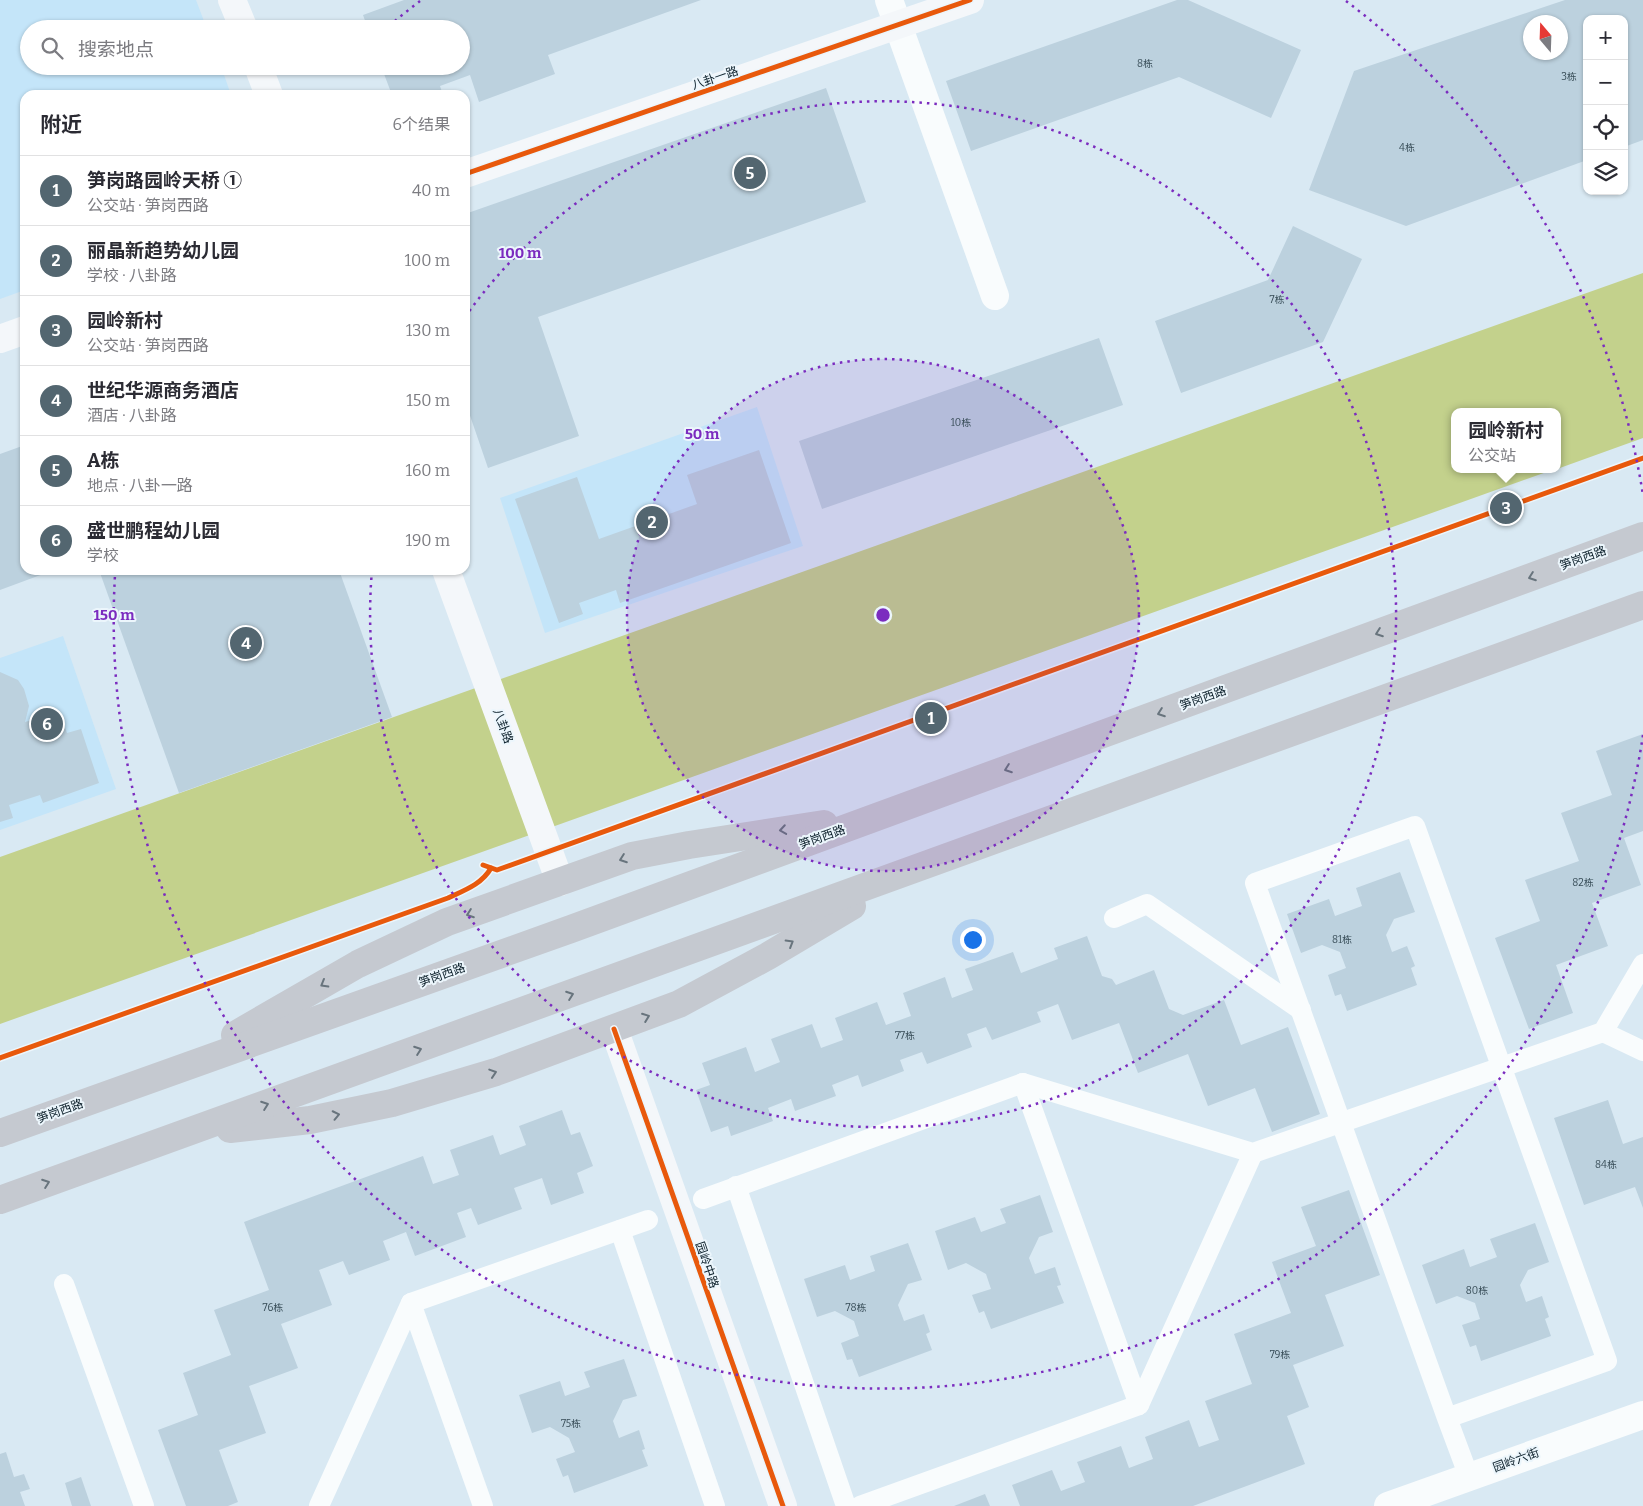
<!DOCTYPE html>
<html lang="zh">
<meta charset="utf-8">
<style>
body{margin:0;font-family:Bitter,"Noto Sans SC",serif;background:#f2f2f3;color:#2b2b33}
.controls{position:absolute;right:15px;top:15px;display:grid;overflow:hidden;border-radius:10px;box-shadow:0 1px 4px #0004}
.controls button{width:45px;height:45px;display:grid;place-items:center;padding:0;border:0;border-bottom:1px solid #e1e1e2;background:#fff;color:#2b2b33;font:25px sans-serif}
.compass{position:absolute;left:1523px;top:15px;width:45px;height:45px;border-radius:50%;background:#fff;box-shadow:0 1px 4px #0004;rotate:341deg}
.you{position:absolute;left:972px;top:939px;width:18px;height:18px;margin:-12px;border:4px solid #fff;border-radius:50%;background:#1a73e8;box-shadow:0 0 0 8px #1a73e833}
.badge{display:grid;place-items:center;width:32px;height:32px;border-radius:50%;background:#536670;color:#fff;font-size:16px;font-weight:700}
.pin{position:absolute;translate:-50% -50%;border:2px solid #fff;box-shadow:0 1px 5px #0006}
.popup{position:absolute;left:1451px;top:408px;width:110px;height:65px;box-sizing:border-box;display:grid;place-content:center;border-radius:10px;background:#fff;filter:drop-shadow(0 1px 4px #0005);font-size:16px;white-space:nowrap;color:#7c7c81}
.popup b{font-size:19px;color:#2b2b33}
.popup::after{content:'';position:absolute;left:50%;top:100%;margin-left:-10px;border:10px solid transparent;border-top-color:#fff}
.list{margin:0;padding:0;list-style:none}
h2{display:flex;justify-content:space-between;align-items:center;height:65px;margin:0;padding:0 20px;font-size:21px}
h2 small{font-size:16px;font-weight:400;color:#7c7c81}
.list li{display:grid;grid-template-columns:32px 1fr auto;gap:15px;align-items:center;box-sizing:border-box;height:70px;padding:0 20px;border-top:1px solid #e1e1e2}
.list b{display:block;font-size:19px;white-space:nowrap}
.list p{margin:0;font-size:16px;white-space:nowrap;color:#7c7c81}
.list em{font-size:16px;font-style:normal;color:#7c7c81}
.icon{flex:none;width:28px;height:28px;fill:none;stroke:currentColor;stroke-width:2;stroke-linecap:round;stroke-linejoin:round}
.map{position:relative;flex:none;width:1643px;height:1506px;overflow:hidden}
.search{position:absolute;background:#fff;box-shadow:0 1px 4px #0004;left:20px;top:20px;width:450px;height:55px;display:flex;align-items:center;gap:12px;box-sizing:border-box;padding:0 18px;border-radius:28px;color:#7c7c81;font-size:19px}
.panel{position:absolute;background:#fff;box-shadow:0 1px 4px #0004;left:20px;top:90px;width:450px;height:485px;border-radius:15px}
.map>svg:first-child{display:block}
.built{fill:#c4e5f9}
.forest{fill:#c3d18c}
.building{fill:#bcd1de;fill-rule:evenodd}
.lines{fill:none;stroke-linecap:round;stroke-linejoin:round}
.lane{stroke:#f9fcfd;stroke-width:20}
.street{stroke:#f9fcfd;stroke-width:28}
.secondary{stroke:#f4f7fa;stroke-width:28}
.primary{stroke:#c5c9d0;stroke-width:28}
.cycleway-casing{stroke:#ecf6fc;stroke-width:8}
.cycleway{stroke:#e8590c;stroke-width:5}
.oneway{stroke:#68747d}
.ring{fill:none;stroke:#7b2cbf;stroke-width:2.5;stroke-dasharray:2.5 5}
.labels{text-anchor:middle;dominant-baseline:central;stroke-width:4;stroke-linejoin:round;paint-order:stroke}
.number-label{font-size:10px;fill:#374c57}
.street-label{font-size:12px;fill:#0b1f2a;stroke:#ecf6fc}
.centre{fill:#7b2cbf;stroke:#ecf6fc;stroke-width:2.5}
.ring-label{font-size:15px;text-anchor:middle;font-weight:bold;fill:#7b2cbf;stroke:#ecf6fc;stroke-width:4;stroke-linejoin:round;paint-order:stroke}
</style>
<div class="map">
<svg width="1643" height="1506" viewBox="0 0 1643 1506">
<rect width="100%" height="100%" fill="#d9e9f3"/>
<g class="built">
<polygon points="0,0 196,0 207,29 29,29 29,66 221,66 231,95 25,95 25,290 0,299"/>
<polygon points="757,407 803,546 545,633 500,498"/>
<polygon points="63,636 116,789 0,830 0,658"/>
</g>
<polygon class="forest" points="1643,273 1643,438 1557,469 1557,412 1455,412 1455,469 1555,469 0,1024 0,857"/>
<g class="building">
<polygon points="404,0 701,0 548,55 555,74 479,102 470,75 440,86 443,95 392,95 381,66 461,66 461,29 368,29 363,15"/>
<polygon points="1177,0 1188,0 1301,50 1271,118 1179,77 971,151 946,81"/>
<path d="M1565,0H1643V140L1624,147V19H1587V160L1406,226L1309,190L1354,71ZM1530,22H1560V52H1530Z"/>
<polygon points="826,88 866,202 538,317 579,436 488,468 465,401 465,214"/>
<polygon points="1293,226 1362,259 1323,342 1181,393 1155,321 1268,280"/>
<polygon points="1099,338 1123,405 822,509 799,441"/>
<polygon points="25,445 25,570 54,570 0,590 0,454"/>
<polygon points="759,450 791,543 620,603 616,590 579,603 583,614 559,623 515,499 577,477 599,539 697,504 687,475"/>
<polygon points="99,570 339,570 392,717 179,793"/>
<polygon points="0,672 18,680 24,689 29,706 25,722 60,712 67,733 81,729 99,783 43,803 40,795 9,805 13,818 0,822"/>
<polygon points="1643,734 1643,831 1624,838 1641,885 1592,903 1608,946 1556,965 1573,1013 1529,1029 1495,938 1540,921 1525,880 1579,861 1561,813 1612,795 1596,751"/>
<polygon points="1400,872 1415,912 1394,919 1386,935 1392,952 1407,946 1415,966 1411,968 1417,985 1347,1011 1341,994 1335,996 1328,975 1346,968 1340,952 1322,945 1301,953 1287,914 1329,899 1335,916 1362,906 1356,888"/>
<polygon points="1087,936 1102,976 1112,979 1116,985 1154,970 1169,1009 1183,1015 1224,1000 1241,1045 1288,1027 1320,1114 1272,1132 1255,1088 1208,1106 1188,1054 1138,1073 1119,1023 1072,1040 1058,1004 1037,1012 1041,1022 992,1040 986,1027 967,1034 972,1047 927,1064 922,1052 900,1060 904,1071 862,1087 858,1075 832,1085 836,1096 795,1111 791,1099 768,1108 773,1121 731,1136 728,1126 711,1132 696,1090 710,1085 702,1063 746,1047 755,1072 780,1062 771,1039 812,1024 821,1048 843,1040 835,1018 877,1002 886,1025 911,1016 903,993 945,977 952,998 973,990 965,969 1013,952 1021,973 1058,959 1054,948"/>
<polygon points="1608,1100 1623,1144 1643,1137 1643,1208 1635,1187 1584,1205 1554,1118"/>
<polygon points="562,1110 571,1135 580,1132 593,1166 577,1173 584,1193 551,1205 542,1178 514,1188 522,1209 478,1225 471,1208 457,1213 466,1237 415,1256 406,1232 383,1241 390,1260 349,1275 343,1261 319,1270 332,1305 281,1324 298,1368 249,1386 266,1433 219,1450 238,1502 228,1506 186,1506 158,1430 198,1415 183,1373 231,1355 214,1310 269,1290 244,1222 423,1156 433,1184 459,1175 450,1150 493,1135 500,1155 526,1145 519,1126"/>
<polygon points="1349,1190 1380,1275 1325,1295 1344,1346 1293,1365 1309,1407 1287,1416 1305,1464 1193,1506 1020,1506 1012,1485 1052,1470 1061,1491 1085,1482 1077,1462 1121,1446 1129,1468 1153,1459 1145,1437 1189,1420 1199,1447 1219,1440 1205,1401 1252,1384 1234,1334 1291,1313 1272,1262 1316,1246 1301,1207"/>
<polygon points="1040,1195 1053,1232 1039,1237 1029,1258 1035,1274 1055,1267 1061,1285 1057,1286 1064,1303 991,1329 984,1311 979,1313 972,1295 991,1289 986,1274 966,1263 948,1270 935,1231 975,1217 981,1232 1006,1223 1000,1209"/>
<polygon points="1535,1223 1549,1262 1528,1270 1520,1285 1526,1302 1542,1296 1549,1317 1545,1319 1551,1336 1481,1361 1476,1345 1470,1347 1462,1325 1480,1319 1475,1303 1457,1296 1436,1304 1422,1265 1464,1249 1470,1267 1497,1257 1490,1239"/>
<polygon points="908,1243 922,1280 908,1284 898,1305 904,1321 924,1314 930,1332 926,1334 932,1350 859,1377 852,1359 847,1360 841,1343 859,1336 854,1321 835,1311 817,1317 804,1279 845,1265 850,1280 875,1271 870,1256"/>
<polygon points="624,1359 637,1396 623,1400 613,1421 619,1438 639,1430 645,1449 642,1450 648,1466 574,1493 568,1475 563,1477 556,1459 575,1452 569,1438 550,1427 532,1433 519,1395 560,1381 565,1396 590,1387 584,1372"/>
<polygon points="6,1452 14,1477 24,1474 30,1489 20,1492 25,1506 0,1506 0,1454"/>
<polygon points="81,1477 91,1506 72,1506 65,1483"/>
<polygon points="985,1494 990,1506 954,1506"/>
</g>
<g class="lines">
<g class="lane">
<polyline points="1114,918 1147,904 1301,1010"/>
<polyline points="1603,1032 1643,1051"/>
<polyline points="1023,1083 1139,1405"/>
<polyline points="736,1186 846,1506"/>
<polyline points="703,1199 1023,1083 1253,1153 1603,1032 1643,964"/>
<polyline points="620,1230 715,1506"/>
<polyline points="64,1284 144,1506"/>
<polyline points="411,1303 483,1506"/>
<polyline points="1447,1418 1607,1361 1415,826 1255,883 1447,1418 1469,1477"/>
<polyline points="319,1506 411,1303 648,1220"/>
<polyline points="860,1506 1139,1405 1253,1153"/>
</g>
<g class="street">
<polyline points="889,0 995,296"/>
<polyline points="1388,1506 1643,1415"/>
</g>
<g class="secondary">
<polyline points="232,0 244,29"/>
<polyline points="258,66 269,95"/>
<polyline points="465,174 970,0"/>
<polyline points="0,339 25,330"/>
<polyline points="446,570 560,882"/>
<polyline points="614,1029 783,1506"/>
</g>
<g class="primary">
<polyline points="235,1035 358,964 447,922 632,856 689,845 824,824"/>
<polyline points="230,1129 310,1120 392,1103 496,1072 679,1004 768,956 852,906"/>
<polyline points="0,1133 571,929 1643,536"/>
<polyline points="0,1200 1643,605"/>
</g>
<g class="cycleway-casing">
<g id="cycleway">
<polyline points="465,174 970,0"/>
<polyline points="483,865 497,870 1643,458"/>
<polyline points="614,1029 783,1506"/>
<path d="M0,1058L448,898C465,890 482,884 491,868"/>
</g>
</g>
<use href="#cycleway" class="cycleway"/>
</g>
<defs><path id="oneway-chevron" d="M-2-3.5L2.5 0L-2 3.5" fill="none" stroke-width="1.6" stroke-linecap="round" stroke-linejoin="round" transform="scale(1.25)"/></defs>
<g class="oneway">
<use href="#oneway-chevron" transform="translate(1532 577) rotate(160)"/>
<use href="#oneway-chevron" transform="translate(1379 633) rotate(160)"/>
<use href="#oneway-chevron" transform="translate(1161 713) rotate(160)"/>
<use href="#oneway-chevron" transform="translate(1008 769) rotate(160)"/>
<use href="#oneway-chevron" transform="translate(783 830) rotate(171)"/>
<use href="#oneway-chevron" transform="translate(623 859) rotate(160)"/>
<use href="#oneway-chevron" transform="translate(470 914) rotate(160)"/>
<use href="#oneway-chevron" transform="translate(790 943) rotate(-31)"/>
<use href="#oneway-chevron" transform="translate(324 984) rotate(150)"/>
<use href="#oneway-chevron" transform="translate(570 995) rotate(-20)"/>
<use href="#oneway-chevron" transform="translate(646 1017) rotate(-21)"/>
<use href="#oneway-chevron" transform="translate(418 1050) rotate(-20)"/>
<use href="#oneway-chevron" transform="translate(493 1073) rotate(-18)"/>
<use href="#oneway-chevron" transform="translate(265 1105) rotate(-20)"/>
<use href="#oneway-chevron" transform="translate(336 1115) rotate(-12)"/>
<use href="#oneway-chevron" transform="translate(46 1183) rotate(-20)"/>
</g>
<circle cx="883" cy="615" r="256" fill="#7b2cbf" fill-opacity=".12"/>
<g class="ring">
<circle cx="883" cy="615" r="256"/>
<path d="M465 317A513 513 0 1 1 372 570"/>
<path d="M1643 735A769 769 0 0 1 115 575M389 26A769 769 0 0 1 420 1M1346 1A769 769 0 0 1 1643 495"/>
</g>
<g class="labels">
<g class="number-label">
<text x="1145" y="64">8栋</text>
<text x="1569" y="77">3栋</text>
<text x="1407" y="148">4栋</text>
<text x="1277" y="300">7栋</text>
<text x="961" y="423">10栋</text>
<text x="1583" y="883">82栋</text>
<text x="1342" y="940">81栋</text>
<text x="905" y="1036">77栋</text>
<text x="1606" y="1165">84栋</text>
<text x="1477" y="1291">80栋</text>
<text x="273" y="1308">76栋</text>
<text x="856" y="1308">78栋</text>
<text x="1280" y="1355">79栋</text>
<text x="571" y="1424">75栋</text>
</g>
<g class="street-label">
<text transform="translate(715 78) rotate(-19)">八卦一路</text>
<text transform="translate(1583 558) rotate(-20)">笋岗西路</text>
<text transform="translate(1203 698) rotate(-20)">笋岗西路</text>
<text transform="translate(503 726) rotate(70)">八卦路</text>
<text transform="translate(822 837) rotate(-20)">笋岗西路</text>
<text transform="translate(442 975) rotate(-20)">笋岗西路</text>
<text transform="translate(60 1111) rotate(-20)">笋岗西路</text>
<text transform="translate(707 1265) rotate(71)">园岭中路</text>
<text transform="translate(1516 1460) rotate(-20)">园岭六街</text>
</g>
</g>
<circle cx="883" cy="615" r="8" class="centre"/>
<g class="ring-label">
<text x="520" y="258">100 m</text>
<text x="702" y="439">50 m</text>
<text x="114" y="620">150 m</text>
</g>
</svg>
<div class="controls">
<button>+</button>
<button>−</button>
<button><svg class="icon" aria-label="locate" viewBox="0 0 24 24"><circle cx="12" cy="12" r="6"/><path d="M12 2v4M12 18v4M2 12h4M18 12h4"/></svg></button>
<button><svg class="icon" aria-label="layers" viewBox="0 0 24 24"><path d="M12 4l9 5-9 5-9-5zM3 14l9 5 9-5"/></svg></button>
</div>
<svg class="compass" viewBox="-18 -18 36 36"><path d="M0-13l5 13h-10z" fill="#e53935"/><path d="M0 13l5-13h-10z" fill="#7c7c81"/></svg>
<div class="you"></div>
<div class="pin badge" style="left:931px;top:718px">1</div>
<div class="pin badge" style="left:652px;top:522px">2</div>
<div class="pin badge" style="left:1506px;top:508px">3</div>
<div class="popup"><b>园岭新村</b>公交站</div>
<div class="pin badge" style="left:246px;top:643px">4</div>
<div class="pin badge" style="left:750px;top:173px">5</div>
<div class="pin badge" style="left:47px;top:724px">6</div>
<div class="search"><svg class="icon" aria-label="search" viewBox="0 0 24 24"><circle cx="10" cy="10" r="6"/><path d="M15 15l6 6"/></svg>搜索地点</div>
<section class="panel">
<h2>附近<small>6个结果</small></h2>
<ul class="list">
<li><span class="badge">1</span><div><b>笋岗路园岭天桥 ①</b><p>公交站 · 笋岗西路</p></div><em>40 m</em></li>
<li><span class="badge">2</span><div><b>丽晶新趋势幼儿园</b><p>学校 · 八卦路</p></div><em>100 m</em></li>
<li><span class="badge">3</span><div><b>园岭新村</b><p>公交站 · 笋岗西路</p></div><em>130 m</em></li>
<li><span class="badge">4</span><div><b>世纪华源商务酒店</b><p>酒店 · 八卦路</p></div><em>150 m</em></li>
<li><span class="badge">5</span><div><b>A栋</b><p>地点 · 八卦一路</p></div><em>160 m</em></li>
<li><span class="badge">6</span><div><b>盛世鹏程幼儿园</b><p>学校</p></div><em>190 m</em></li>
</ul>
</section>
</div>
